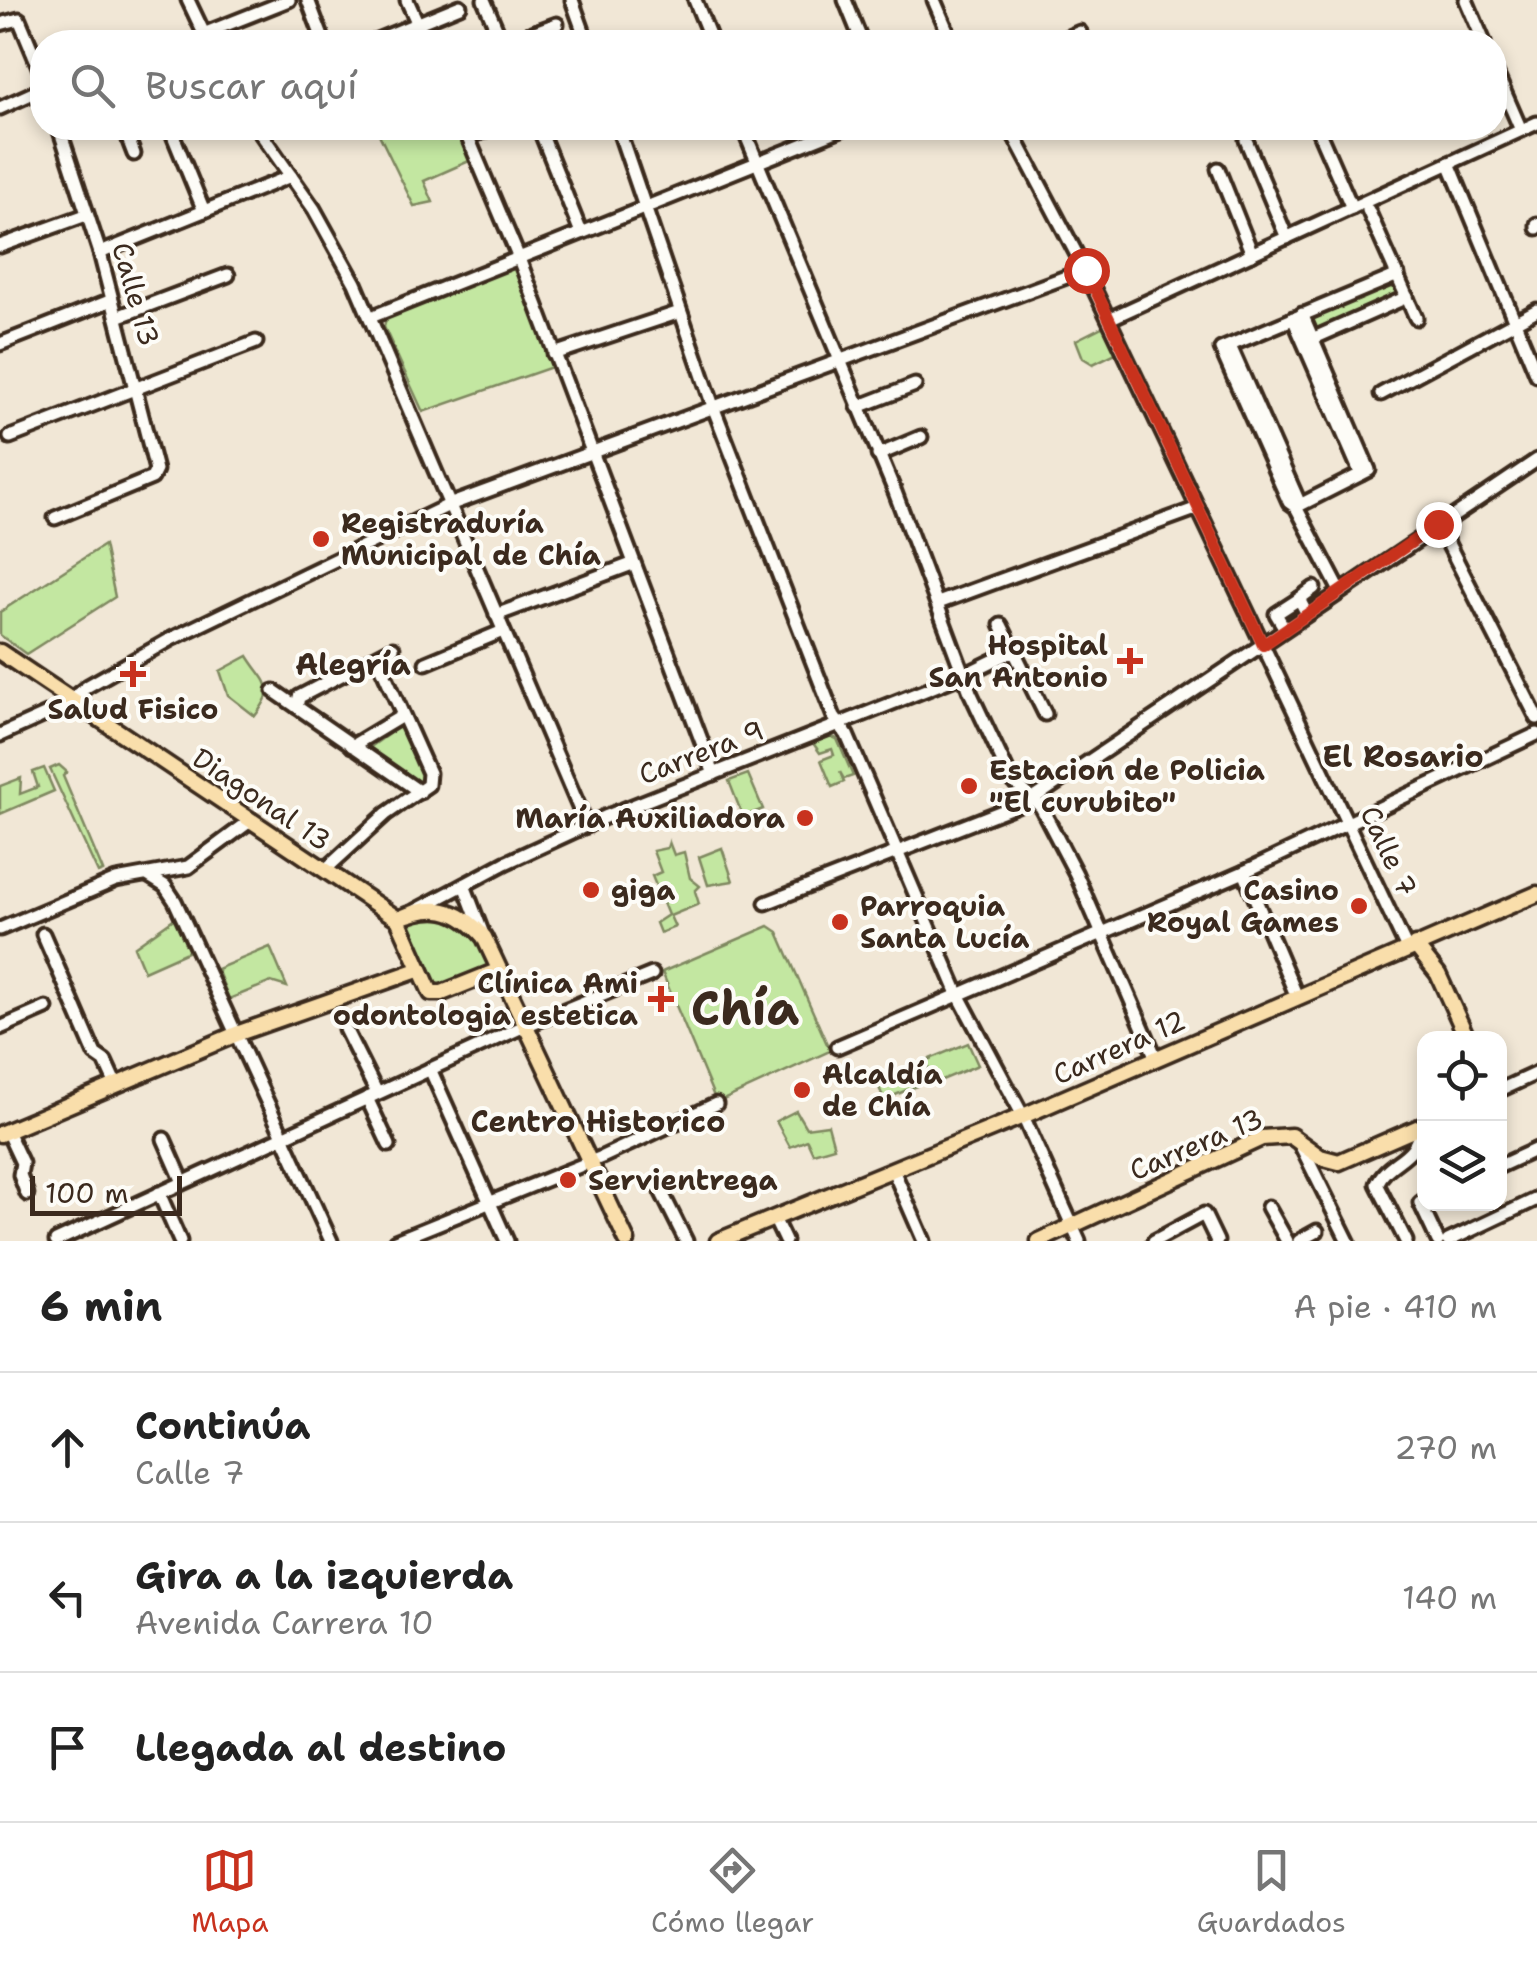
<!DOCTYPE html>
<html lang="es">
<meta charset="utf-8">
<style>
body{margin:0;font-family:"Shantell Sans",sans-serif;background:#f2f2f2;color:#222}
.controls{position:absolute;right:30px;bottom:30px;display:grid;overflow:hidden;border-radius:20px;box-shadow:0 5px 15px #0003}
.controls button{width:90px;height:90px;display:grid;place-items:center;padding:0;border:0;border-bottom:2px solid #e0e0e0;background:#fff;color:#222;font:50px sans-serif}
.scale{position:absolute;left:30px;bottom:25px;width:152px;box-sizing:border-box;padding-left:10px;border:5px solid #3b2a1e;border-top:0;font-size:28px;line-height:35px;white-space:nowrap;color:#3b2a1e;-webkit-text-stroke:8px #fdfcf7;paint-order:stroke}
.stop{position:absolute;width:30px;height:30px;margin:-22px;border:8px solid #c8321e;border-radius:50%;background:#fff}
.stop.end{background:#c8321e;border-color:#fff;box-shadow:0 2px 10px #0008}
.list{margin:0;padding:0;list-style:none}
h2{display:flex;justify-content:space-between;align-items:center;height:130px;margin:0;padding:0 40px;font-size:42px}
h2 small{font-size:32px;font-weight:400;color:#767676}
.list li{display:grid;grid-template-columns:65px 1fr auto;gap:30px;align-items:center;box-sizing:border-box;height:150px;padding:0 40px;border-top:2px solid #e0e0e0}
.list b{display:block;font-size:38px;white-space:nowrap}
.list p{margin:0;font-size:32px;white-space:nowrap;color:#767676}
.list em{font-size:32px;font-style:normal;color:#767676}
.icon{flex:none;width:55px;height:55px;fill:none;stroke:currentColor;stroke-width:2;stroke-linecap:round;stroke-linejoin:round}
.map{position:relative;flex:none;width:1537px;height:1241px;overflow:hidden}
.search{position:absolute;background:#fff;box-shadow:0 5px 15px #0003;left:30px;right:30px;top:30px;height:110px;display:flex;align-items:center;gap:25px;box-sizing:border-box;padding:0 35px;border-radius:40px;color:#767676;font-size:38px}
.sheet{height:580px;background:#fff}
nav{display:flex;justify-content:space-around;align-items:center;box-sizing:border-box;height:140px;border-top:2px solid #e0e0e0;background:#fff;font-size:28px;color:#767676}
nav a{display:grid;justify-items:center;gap:5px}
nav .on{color:#c8321e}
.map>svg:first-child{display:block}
.green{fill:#c3e7a1;stroke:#7f8860;stroke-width:2.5}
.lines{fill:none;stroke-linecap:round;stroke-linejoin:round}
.minor-casing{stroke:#3b2a1e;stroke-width:19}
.major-casing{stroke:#3b2a1e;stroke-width:21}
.minor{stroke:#fdfcf7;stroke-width:11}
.major{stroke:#f9deab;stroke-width:14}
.route{stroke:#c8321e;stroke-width:12}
.poi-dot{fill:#c8321e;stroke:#fdfcf7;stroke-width:4}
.labels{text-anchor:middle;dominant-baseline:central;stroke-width:8;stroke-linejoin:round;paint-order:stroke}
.street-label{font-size:28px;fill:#3b2a1e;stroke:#fdfcf7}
.poi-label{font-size:28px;font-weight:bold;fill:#3b2a1e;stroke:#fdfcf7;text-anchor:start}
.neighbourhood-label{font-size:30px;font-weight:bold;fill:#3b2a1e;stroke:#fdfcf7}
.town-label{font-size:48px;font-weight:bold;fill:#3b2a1e;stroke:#fdfcf7}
</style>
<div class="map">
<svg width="1537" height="1241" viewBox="0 0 1537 1241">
<rect width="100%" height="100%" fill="#f1e7d6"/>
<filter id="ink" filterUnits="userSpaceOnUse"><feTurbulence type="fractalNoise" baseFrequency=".01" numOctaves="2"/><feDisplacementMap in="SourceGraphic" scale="20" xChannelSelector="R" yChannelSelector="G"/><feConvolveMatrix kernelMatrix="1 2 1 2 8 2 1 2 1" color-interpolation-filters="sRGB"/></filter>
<g filter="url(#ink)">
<g class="green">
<polygon points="376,128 464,128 476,158 424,181 433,202 414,206"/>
<polygon points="517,266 552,367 423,412 384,327 387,316"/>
<polygon points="1396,283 1401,295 1318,332 1312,317"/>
<polygon points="1104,326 1116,353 1093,364 1083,358 1076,340"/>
<polygon points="104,545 115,597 26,654 0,635 0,612"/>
<path d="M248,656C266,685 279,685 255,716L228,695L220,671Z"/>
<polygon points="401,725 408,735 423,779 414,784 365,751"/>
<polygon points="830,736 837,739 853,776 844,779 840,772 844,782 832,787 821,760 834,755 832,749 820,753 813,743"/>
<polygon points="59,765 67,772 63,776 103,871 98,873 50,769"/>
<polygon points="44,768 54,791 0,814 0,786 21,778 20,794 38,787 33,772"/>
<polygon points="748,774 763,809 743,817 729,781"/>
<polygon points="669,842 674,855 684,852 690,878 700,886 695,891 699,904 670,916 675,927 660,933 656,923 668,915 652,876 661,872 653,851 667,848"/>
<polygon points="722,848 733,881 708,885 699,857"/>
<polygon points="446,913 479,938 491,970 435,991 402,920"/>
<polygon points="175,918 189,951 144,971 134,947"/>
<polygon points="769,926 778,932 830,1051 721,1101 715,1099 662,972"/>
<polygon points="270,947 287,987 271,982 229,999 217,969"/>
<polygon points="968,1043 978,1065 935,1083 925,1061"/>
<polygon points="908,1069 916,1086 884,1100 877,1082"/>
<polygon points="796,1111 806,1128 828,1125 834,1147 813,1153 807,1140 790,1147 776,1121"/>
</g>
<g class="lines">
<g class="minor-casing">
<g id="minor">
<polyline points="188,0 208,42"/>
<polyline points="308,0 324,42"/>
<polyline points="407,0 426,42"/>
<polyline points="484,0 502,42"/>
<polyline points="572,0 587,42"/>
<polyline points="695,0 712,42"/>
<polyline points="845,0 862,42"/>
<polyline points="934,0 952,42"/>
<polyline points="1466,0 1484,42"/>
<polyline points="0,24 19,19 42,74"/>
<polyline points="203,34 289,0"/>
<polyline points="372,42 460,6"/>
<polyline points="508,42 557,24"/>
<polyline points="1056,42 1080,32"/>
<polyline points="1494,68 1521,130"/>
<polyline points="0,108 42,89"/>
<polyline points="124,128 134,154"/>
<polyline points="170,128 204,211"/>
<polyline points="257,128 314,209 355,283 587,826"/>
<polyline points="464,128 518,256 714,774"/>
<polyline points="539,128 580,230"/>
<polyline points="618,128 714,409 834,717 847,735 959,996 1023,1116 1079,1241"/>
<polyline points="743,128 895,492 970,692 1011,779 1041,807 1076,874 1156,1058"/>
<polyline points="1010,128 1085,270 1407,949"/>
<polyline points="1317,128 1352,208"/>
<polyline points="469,137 492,128"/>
<polyline points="1246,140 1287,238"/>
<polyline points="1449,163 1537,375"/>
<polyline points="1218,169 1252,254"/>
<polyline points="1368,210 1416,318"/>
<polyline points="1537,224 1537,228"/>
<polyline points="0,246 86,215"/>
<polyline points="100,253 291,176"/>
<polyline points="117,317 228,275"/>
<polyline points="371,317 844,128"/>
<polyline points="1293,318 1361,474"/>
<polyline points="1109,319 1537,123"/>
<polyline points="1312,339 1407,297"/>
<polyline points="0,344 112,300"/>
<polyline points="1230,346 1298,500 1296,507"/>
<polyline points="554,354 680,312"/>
<polyline points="1381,394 1537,310"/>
<polyline points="858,407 915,385"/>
<polyline points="10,437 256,342"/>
<polyline points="878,455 921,437"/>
<polyline points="1296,507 1369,470 1302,314"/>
<polyline points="55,518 152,478 156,470 100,253 59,128"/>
<polyline points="1438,524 1537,718"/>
<polyline points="1340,591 1296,507 1289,502 1221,349 1398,275"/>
<polyline points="1299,599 1314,588"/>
<polyline points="938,603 1198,508"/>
<polyline points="496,615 632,564"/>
<polyline points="1001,625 1045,714"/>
<polyline points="1285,629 1276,614 1299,599 1307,614"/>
<polyline points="426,663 503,631"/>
<polyline points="274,691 420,792"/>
<polyline points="297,707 299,697 393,648"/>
<polyline points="0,735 58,709 88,686 171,639 449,505 1085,270"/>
<polyline points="352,746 402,716"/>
<polyline points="325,870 386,814 428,785 429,773 377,657"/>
<polyline points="1244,872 1297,997"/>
<polyline points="149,876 165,886 175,901 331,1241"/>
<polyline points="464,885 484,937"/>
<polyline points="766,903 1033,799 1537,460"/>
<polyline points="415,911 505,863 607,816 966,674 1011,652"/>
<polyline points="0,929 116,880 188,867 250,821"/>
<polyline points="43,934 95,1054 105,1061 116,1085"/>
<polyline points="0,1028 46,1008"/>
<polyline points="345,1029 377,1093"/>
<polyline points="837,1047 1244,872 1537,734"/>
<polyline points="430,1069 507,1241"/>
<polyline points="1500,1090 1537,1073"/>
<polyline points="367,1098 389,1145"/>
<polyline points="7,1131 22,1163 20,1175 27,1194"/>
<polyline points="164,1139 183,1182"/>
<polyline points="1299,1142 1348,1241"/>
<polyline points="1500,1166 1537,1149"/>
<polyline points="893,1170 924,1241"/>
<polyline points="159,1193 180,1241"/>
<polyline points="662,1193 686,1241"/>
<polyline points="1424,1200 1420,1203 1438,1241"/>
<polyline points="1268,1207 1287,1241"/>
<polyline points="774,1218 785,1241"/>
<polyline points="56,1241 518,1029 652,974"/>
<polyline points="395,1241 602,1157 716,1104"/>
<polyline points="1154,1241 1204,1214 1217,1241"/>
<polyline points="1299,1241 1317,1231"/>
<path d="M1406,1241L1377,1184C1388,1159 1418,1160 1420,1127"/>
<polyline points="1448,1241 1537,1199"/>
</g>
</g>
<g class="major-casing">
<g id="major">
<polyline points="0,652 398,919"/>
<path d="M398,919C433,903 458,907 484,937L627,1241"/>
<polyline points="398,919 431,993 442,993 497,971"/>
<polyline points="1415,945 1438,974 1467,1038"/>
<polyline points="0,1134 239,1033 418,970"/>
<polyline points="718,1241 1023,1116 1537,894"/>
<polyline points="1039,1241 1262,1138 1291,1136 1320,1157 1339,1162 1424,1125"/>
</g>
</g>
<use href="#minor" class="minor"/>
<use href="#major" class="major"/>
</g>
</g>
<g class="lines" filter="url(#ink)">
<polyline class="route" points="1086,270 1263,645 1438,524"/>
</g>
<g class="poi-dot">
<circle cx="321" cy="539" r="10"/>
<path d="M1125 646h10v10h10v10h-10v10h-10v-10h-10v-10h10z"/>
<path d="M128 659h10v10h10v10h-10v10h-10v-10h-10v-10h10z"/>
<circle cx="969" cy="786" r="10"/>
<circle cx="805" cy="818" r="10"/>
<circle cx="591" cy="890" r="10"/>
<circle cx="1359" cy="906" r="10"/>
<circle cx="840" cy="922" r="10"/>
<path d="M656 984h10v10h10v10h-10v10h-10v-10h-10v-10h10z"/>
<circle cx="802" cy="1090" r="10"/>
<circle cx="568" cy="1180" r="10"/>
</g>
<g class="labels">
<g class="street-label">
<text transform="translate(136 294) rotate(74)">Calle 13</text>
<text transform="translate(701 752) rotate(-21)">Carrera 9</text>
<text transform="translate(262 799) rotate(34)">Diagonal 13</text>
<text transform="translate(1389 851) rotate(65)">Calle 7</text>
<text transform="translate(1119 1047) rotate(-24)">Carrera 12</text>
<text transform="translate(1196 1144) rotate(-23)">Carrera 13</text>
</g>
<g class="poi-label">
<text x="341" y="523">Registraduría<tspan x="341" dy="32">Municipal de Chía</tspan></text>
<text x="1108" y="645" text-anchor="end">Hospital<tspan x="1108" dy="32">San Antonio</tspan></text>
<text x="133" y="709" text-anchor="middle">Salud Fisico</text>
<text x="989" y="770">Estacion de Policia<tspan x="989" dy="32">"El curubito"</tspan></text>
<text x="785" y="818" text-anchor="end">María Auxiliadora</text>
<text x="611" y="890">giga</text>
<text x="1339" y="890" text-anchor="end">Casino<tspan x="1339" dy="32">Royal Games</tspan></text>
<text x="860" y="906">Parroquia<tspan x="860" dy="32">Santa Lucía</tspan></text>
<text x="638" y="983" text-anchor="end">Clínica Ami<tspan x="638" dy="32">odontologia estetica</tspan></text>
<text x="822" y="1074">Alcaldía<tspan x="822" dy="32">de Chía</tspan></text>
<text x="588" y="1180">Servientrega</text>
</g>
<g class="neighbourhood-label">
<text x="353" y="664">Alegría</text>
<text x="1403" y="756">El Rosario</text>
<text x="598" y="1121">Centro Historico</text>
</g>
<g class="town-label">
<text x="745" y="1008">Chía</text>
</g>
</g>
</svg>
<div class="controls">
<button><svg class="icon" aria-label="locate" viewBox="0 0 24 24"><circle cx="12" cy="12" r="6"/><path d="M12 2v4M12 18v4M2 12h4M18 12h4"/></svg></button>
<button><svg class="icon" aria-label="layers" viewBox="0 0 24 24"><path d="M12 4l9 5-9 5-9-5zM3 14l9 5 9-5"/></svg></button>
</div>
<div class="scale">100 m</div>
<div class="stop" style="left:1086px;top:270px"></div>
<div class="stop end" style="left:1438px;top:524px"></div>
<div class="search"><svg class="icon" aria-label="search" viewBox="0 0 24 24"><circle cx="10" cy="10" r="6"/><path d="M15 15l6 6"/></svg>Buscar aquí</div>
</div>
<section class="sheet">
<h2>6 min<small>A pie · 410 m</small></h2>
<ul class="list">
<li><svg class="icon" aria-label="ahead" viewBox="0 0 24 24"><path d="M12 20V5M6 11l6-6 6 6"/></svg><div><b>Continúa</b><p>Calle 7</p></div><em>270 m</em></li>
<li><svg class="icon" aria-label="left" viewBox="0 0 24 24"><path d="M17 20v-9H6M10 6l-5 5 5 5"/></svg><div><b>Gira a la izquierda</b><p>Avenida Carrera 10</p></div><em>140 m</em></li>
<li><svg class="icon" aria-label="arrive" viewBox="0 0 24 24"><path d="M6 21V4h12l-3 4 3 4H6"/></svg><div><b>Llegada al destino</b></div></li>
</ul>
</section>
<nav>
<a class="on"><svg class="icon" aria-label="map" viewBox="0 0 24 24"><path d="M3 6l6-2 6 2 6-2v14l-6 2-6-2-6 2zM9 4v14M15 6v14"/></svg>Mapa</a>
<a><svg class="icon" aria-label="directions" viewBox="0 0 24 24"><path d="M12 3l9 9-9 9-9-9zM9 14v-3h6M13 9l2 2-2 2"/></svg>Cómo llegar</a>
<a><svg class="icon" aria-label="saved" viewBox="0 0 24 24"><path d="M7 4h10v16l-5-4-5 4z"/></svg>Guardados</a>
</nav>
